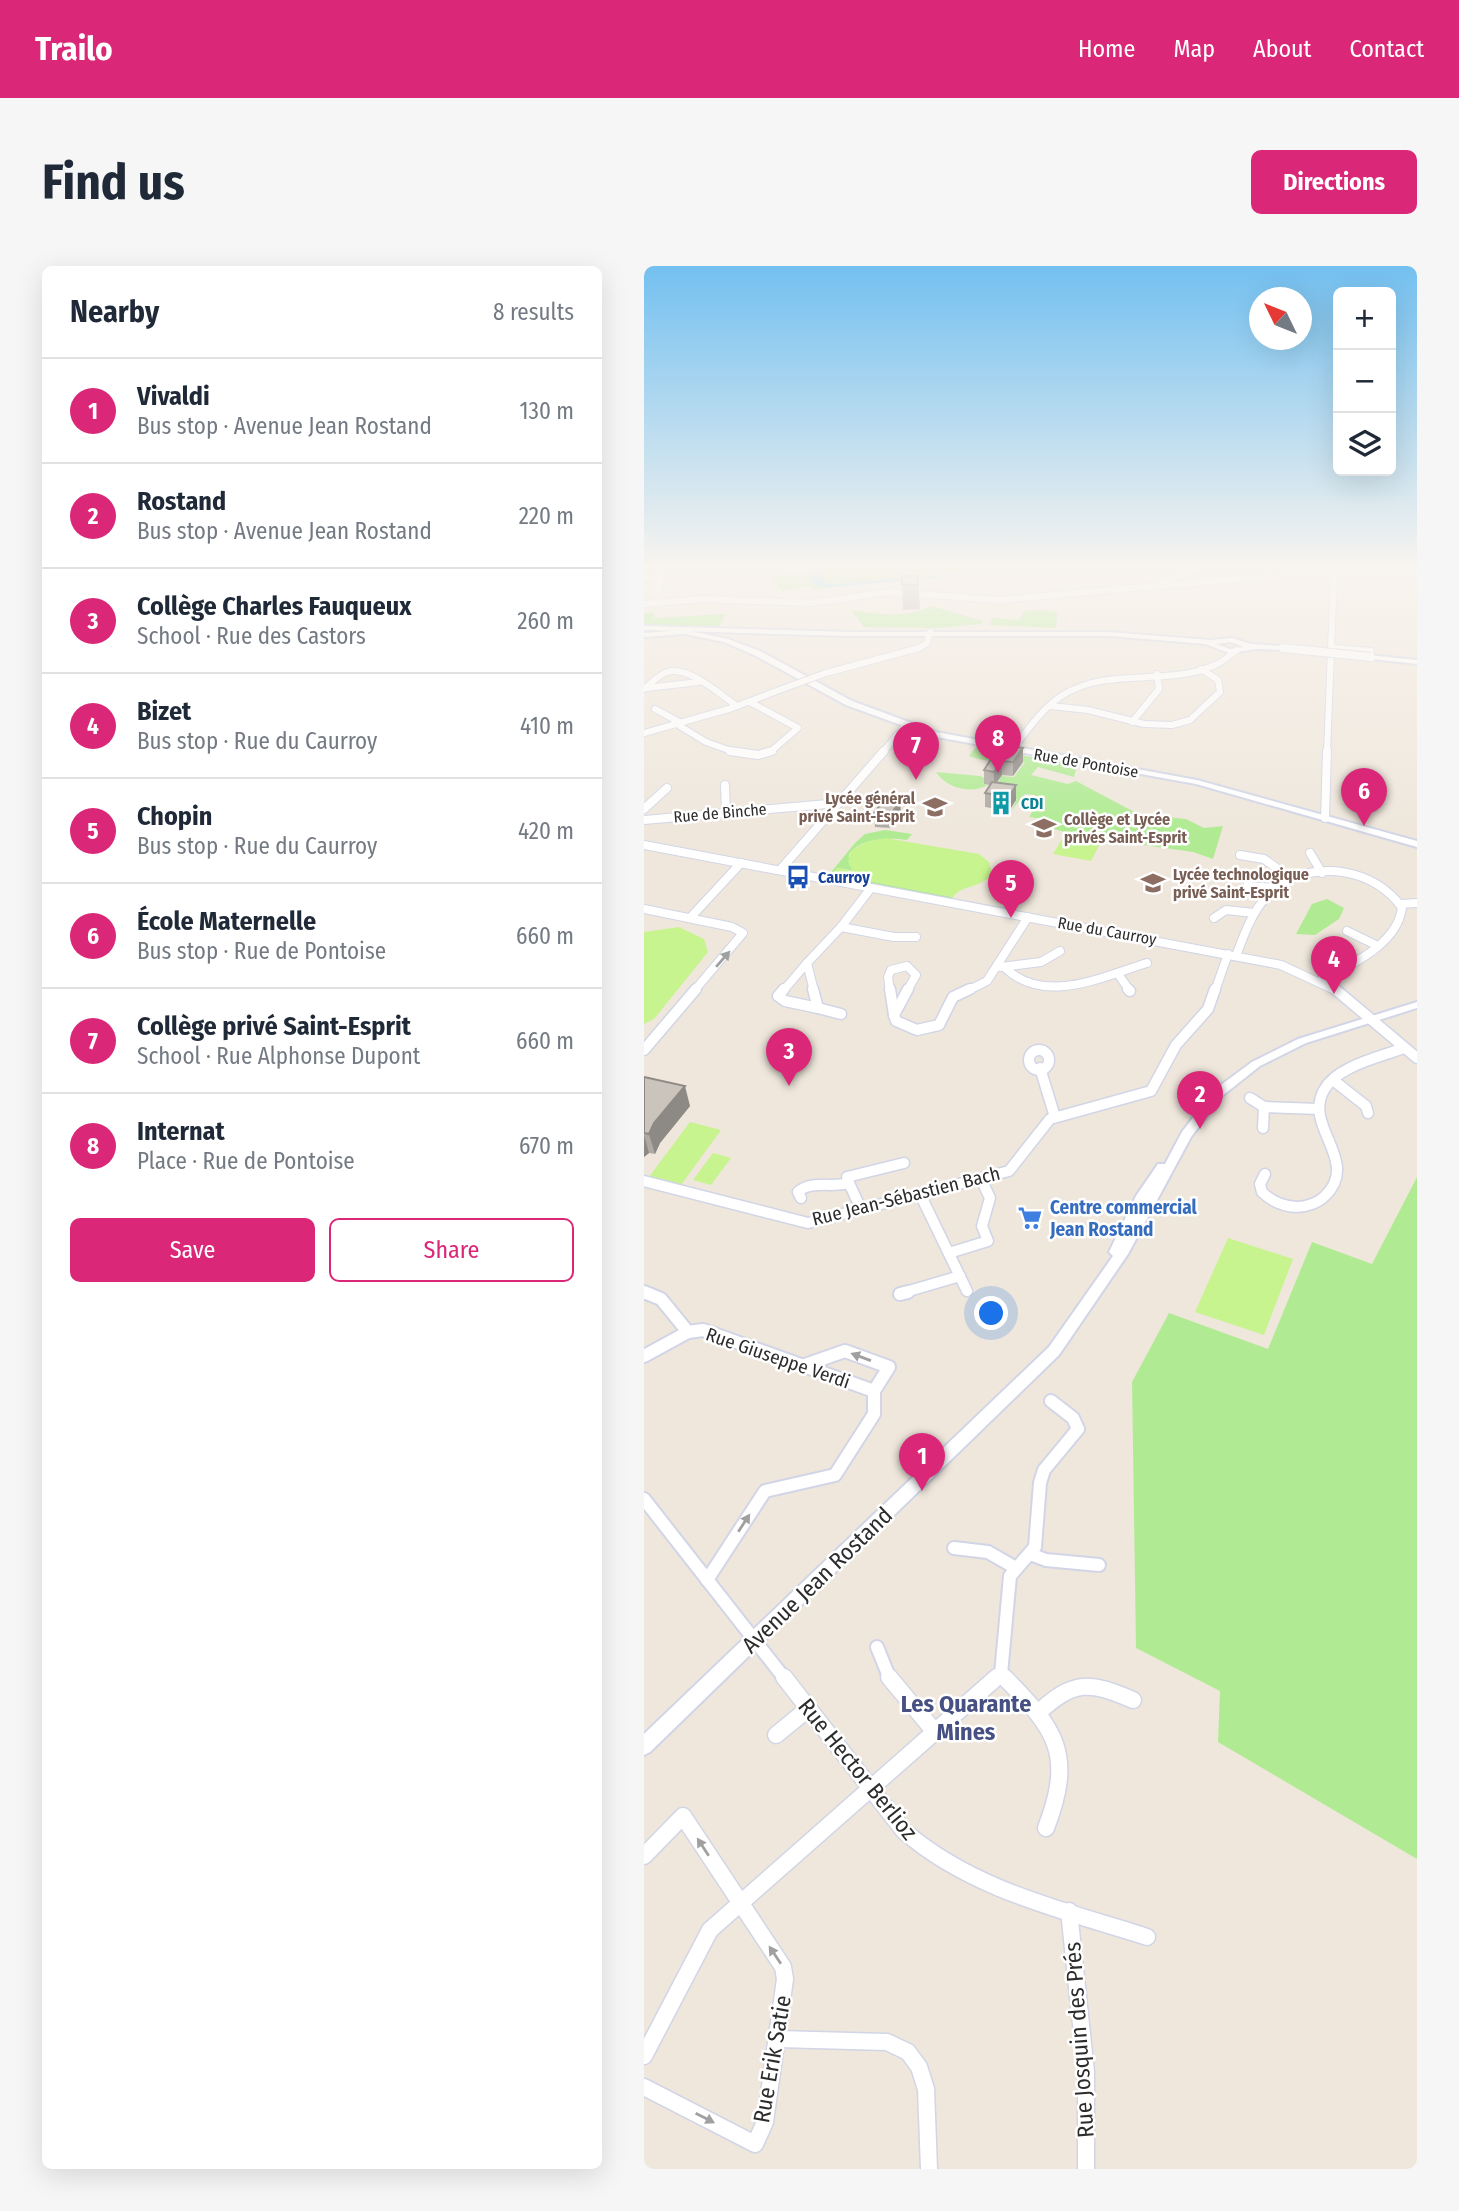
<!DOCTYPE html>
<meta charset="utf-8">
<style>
body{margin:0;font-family:"Fira Sans Condensed",sans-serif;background:#f6f6f7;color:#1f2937}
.controls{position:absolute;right:21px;top:21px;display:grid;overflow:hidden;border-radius:10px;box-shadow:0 7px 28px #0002}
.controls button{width:63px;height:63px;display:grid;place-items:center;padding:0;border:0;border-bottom:2px solid #e0e1e3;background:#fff;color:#1f2937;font:35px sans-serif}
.compass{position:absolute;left:605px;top:21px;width:63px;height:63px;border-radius:50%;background:#fff;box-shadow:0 7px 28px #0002;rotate:313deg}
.you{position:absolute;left:348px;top:1048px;width:24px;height:24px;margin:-18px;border:5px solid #fff;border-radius:50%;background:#1a73e8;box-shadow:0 0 0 10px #1a73e833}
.badge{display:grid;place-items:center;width:46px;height:46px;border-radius:50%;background:#db2777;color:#fff;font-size:23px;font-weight:700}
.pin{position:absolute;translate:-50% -58px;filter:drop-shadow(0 2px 4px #0008)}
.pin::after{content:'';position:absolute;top:37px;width:24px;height:21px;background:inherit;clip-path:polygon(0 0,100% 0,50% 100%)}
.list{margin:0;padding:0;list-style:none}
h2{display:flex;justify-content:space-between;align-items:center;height:91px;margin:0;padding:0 28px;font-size:30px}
h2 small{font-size:23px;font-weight:400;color:#747a83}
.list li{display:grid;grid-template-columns:46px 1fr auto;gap:21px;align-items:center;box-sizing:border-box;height:105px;padding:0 28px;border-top:2px solid #e0e1e3}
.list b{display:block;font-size:26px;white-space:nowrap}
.list p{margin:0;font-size:23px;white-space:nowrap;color:#747a83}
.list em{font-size:23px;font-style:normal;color:#747a83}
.actions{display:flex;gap:14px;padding:21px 28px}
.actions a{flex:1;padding:16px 0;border:2px solid #db2777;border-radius:10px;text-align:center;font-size:24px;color:#db2777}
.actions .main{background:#db2777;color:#fff}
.icon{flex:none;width:38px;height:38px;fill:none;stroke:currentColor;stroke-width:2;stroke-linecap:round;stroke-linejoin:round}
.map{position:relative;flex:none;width:773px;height:1903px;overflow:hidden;border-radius:10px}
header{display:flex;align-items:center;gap:42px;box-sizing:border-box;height:98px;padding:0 35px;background:#db2777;color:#fff}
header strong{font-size:33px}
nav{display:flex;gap:38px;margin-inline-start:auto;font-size:24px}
.intro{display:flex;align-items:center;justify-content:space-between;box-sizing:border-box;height:168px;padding:0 42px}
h1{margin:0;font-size:49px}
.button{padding:18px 32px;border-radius:10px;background:#db2777;color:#fff;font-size:24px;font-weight:700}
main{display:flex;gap:42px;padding:0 42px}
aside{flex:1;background:#fff;border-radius:10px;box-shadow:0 7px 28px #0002}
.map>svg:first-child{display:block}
.green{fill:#b0eb93}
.pitch{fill:#c7f48e}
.water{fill:#64d1fc}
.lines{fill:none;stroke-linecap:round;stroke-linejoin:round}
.minor-far4-casing{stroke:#d1d5e6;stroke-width:8}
.minor-far3-casing{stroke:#d1d5e6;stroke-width:10}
.minor-far2-casing{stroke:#d1d5e6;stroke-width:13}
.minor-far1-casing{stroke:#d1d5e6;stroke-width:16}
.minor-casing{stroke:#d1d5e6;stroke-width:19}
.tertiary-casing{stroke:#d1d5e6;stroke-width:4}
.secondary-casing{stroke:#d1d5e6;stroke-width:4}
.minor-far4{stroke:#fff;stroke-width:6}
.minor-far3{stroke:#fff;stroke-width:8}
.minor-far2{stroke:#fff;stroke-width:10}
.minor-far1{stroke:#fff;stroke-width:12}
.minor{stroke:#fff;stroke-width:16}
.tertiary{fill:#fff;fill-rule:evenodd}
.secondary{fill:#fff;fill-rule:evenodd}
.minor-bridge-casing{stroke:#d1d5e6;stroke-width:8;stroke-linecap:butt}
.secondary-bridge-casing{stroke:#d1d5e6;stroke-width:10;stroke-linecap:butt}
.minor-bridge{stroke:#fff;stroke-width:6}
.secondary-bridge{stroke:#fff;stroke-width:8}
.wall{fill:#aea9a2}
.shaded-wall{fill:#8d8984}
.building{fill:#cac4bc;stroke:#8d8984;stroke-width:2}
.oneway{fill:#a0a0a0}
.labels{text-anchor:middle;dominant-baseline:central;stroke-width:5;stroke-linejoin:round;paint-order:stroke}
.far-street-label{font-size:16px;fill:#2c2c2c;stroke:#fff}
.far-education-label{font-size:16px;font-weight:bold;fill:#785e54;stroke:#fff;text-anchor:start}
.far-culture-label{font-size:16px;font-weight:bold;fill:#0d838f;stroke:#fff;text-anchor:start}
.far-transit-label{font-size:16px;font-weight:bold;fill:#164399;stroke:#fff;text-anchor:start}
.street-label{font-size:19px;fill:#2c2c2c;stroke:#fff}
.shop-label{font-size:19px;font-weight:bold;fill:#366cbe;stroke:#fff;text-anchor:start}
.near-street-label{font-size:23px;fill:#2c2c2c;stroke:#fff}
.near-neighbourhood-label{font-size:24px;font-weight:bold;fill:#465082;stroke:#fff}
</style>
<header>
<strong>Trailo</strong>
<nav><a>Home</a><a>Map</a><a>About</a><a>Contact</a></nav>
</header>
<div class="intro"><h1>Find us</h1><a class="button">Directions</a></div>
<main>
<aside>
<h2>Nearby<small>8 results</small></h2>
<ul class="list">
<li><span class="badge">1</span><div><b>Vivaldi</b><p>Bus stop · Avenue Jean Rostand</p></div><em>130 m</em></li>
<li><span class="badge">2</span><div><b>Rostand</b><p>Bus stop · Avenue Jean Rostand</p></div><em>220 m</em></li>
<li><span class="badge">3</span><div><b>Collège Charles Fauqueux</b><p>School · Rue des Castors</p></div><em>260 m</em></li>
<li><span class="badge">4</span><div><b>Bizet</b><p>Bus stop · Rue du Caurroy</p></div><em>410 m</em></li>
<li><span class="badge">5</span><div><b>Chopin</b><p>Bus stop · Rue du Caurroy</p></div><em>420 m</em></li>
<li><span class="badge">6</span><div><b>École Maternelle</b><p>Bus stop · Rue de Pontoise</p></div><em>660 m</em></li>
<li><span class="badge">7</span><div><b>Collège privé Saint-Esprit</b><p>School · Rue Alphonse Dupont</p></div><em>660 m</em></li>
<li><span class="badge">8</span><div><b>Internat</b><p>Place · Rue de Pontoise</p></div><em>670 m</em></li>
</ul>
<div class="actions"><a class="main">Save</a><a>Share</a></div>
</aside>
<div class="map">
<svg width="773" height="1903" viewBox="0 0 773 1903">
<rect width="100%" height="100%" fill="#efe7dc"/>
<g class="green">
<polygon points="163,299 167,299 166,313 171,319 181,322 171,323 163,319 139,326 127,310 163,307"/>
<polygon points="178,299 394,299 190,318 180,316"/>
<path d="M287,340L339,355L336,358L294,362L220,361L207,344C235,348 261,353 287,340Z"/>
<polygon points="395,344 413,346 412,362 346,359 349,352 375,354 381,345"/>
<polygon points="9,346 11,352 82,348 75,360 0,360 0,348"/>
<path d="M332,481L433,499L430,511L394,501L387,509L424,518L432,515L494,548L542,553L560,562L579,560L569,593L549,586L437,570L402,561L406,554L385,551L388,546L385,543L391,529L381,528L367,545L373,533L366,532L351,520L357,511L354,510L370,511L381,496C360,493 345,498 325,490Z"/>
<path d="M292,506L336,510L343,513L339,518L344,519C328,528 303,523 292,506Z"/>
<path d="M241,564L268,568L263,574C244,571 217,572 205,588V598L212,605L193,602L189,608L309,631L307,633L184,610L211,577L221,568Z"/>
<polygon points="683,633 700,642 695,653 671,669 652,668 668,638"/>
<polygon points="773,911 773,1593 574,1476 576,1425 492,1382 488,1116 525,1047 624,1083 668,976 728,998"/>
</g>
<g class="pitch">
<polygon points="421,568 458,574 447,595 409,588"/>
<path d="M241,572L335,588L345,596L348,607C338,623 318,618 309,631L188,608L193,602L209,605L204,596L207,585L222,576Z"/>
<polygon points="35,661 60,673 64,686 10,753 0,758 0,666"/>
<polygon points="46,856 77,864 37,919 5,911"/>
<polygon points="69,887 87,892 67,919 49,914"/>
<polygon points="584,972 649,993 620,1069 551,1046"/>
</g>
<polygon class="water" points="167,299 178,299 180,316 190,318 418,299 181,322 171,319 166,313"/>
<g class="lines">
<g class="minor-far4-casing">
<g id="minor-far4">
<polyline points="0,312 16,310"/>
<polyline points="517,315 570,299"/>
<polyline points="15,323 17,299"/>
<polyline points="0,338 57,333 167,337 245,326 356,334 649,308 773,306"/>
<polyline points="689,382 727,385"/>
<polyline points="182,407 275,382 283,377 286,366"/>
<polyline points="2,422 55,416"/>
<path d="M0,423C7,418 14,409 23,406C45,399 76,429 93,440"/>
<polyline points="106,436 154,462 125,487"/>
<polyline points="407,440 444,444 500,458 528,459 546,454 576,426 574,414 557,403"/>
<polyline points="11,443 35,456"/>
<polyline points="488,456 515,423 513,408"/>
<polyline points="31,457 62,476 93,487"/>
<polyline points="0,467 88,442 146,420"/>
<path d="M368,484C383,465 398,442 419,429C466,400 523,421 571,399C579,396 586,389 593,384"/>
<polyline points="238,487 262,459"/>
<polyline points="683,487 690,307"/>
</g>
</g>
<g class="minor-far3-casing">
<g id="minor-far3">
<polyline points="86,485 114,489 128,485"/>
<polyline points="81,519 82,547"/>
<polyline points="0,543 23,522"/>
<polyline points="681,552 683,485"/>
<polyline points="0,554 195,537"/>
<polyline points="0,579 637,699 693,725"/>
<polyline points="666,587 678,607"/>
<polyline points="596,589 620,593 648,613"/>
<polyline points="136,604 240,485"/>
<polyline points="593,610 603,611 604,620 632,622"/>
<polyline points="756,638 773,637"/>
<polyline points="0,643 88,661 99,667 50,725"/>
<polyline points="46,652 97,597"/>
<polyline points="570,652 582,644 610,647"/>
<polyline points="197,661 250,671 272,671"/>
<polyline points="703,665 734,680"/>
<path d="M592,690C601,666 611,637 633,621C672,593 732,603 758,642C753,679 706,699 677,715"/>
<polyline points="357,701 397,696 416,685"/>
<path d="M360,701C400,740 457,711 503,697"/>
<polyline points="474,708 486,725"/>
<polyline points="139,725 163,697"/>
<polyline points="170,725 163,697 197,661 227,622"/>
<polyline points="246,725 244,711 247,704 263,700 272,709 263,725"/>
<polyline points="323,725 343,715 384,651"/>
<polyline points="571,725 584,688"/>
</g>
</g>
<g class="minor-far2-casing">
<g id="minor-far2">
<polyline points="140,723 134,730 141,735 174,742"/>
<polyline points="169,723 174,742 197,748"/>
<polyline points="246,723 250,749"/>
<polyline points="484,723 486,725"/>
<polyline points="691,723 773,792"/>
<polyline points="250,749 252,755 273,764 295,759 309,731 326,723"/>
<polyline points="250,749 264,723"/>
<polyline points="0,784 52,723"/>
<circle cx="395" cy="794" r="10"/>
<polyline points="396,802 411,851"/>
<polyline points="689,814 722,840 724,847"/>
<polyline points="606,832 620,841"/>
<polyline points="619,862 620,841 674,843"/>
<path d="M621,908L616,918L618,926C627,935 639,940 652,941C662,941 674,937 681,930C717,895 659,861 680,824C693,800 736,791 760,782"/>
<polyline points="0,915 164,957 365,905 406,853 507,825 532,779 564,743 571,723"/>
<polyline points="205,917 217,943"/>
<polyline points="276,928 323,1025"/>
<path d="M157,932L154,926C167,914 188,922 205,917L203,911L260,897"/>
<polyline points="305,987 344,975 338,960 346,932 337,913"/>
<polyline points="0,1026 4,1027"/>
<polyline points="258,1027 316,1010"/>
</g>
</g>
<g class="minor-far1-casing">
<g id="minor-far1">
<polyline points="0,1026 17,1033 44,1066"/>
<polyline points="256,1028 264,1026"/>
<polyline points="0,1090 44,1066 59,1064 230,1125"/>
<polyline points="161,1099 201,1085 245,1101 230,1125"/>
<polyline points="0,1233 141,1413"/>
<polyline points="310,1282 344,1286 372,1302"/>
<polyline points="386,1288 402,1294 455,1299"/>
<polyline points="63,1314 121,1225 191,1209 230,1148 230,1125"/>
<polyline points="233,1381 246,1413"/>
<polyline points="357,1408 362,1413"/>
<polyline points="351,1413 357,1408 366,1310 391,1281 396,1217 400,1204 434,1163 429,1152 407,1135"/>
</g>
</g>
<g class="minor-casing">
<g id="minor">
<path d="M140,1411L260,1565C328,1624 419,1644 503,1671"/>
<polyline points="245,1411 291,1466"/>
<path d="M360,1411C413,1464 430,1489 402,1562"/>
<path d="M395,1446C430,1414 445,1415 489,1434"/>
<polyline points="132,1469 165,1442"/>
<polyline points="0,1590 39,1550 139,1701 141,1713 121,1856 111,1878 0,1821"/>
<polyline points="425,1645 442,1806 442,1903"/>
<polyline points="134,1773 243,1776 264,1786 275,1801 282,1823 285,1903"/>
<polyline points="0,1790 66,1664 353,1411"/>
</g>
</g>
<g class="tertiary-casing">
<g id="tertiary">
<polygon points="41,364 84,373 116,385 208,435 292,466 553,514 773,575 773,581 552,518 287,470 202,439 110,389 80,376 41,368 0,371 0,367"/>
<polygon points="773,736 773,742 662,777 616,800 578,830 547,871 484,988 415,1089 6,1486 0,1489 0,1468 405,1081 469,990 465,986 492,930 514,898 521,898 538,866 570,824 608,796 654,773"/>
</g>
</g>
<g class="secondary-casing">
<g id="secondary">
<path d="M0,360L208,366H465L566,374L588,372L607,378L639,380L643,382L639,384L613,383L585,387L561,378L465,370H202L0,364ZM587,376L600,381L586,383L572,378Z"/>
<polygon points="724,389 773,394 773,398 727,393 724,393"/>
</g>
</g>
<use href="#minor-far4" class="minor-far4"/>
<use href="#minor-far3" class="minor-far3"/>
<use href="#minor-far2" class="minor-far2"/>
<use href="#minor-far1" class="minor-far1"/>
<use href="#minor" class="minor"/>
<use href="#tertiary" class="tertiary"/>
<use href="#secondary" class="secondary"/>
<g class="minor-bridge-casing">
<polyline id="minor-bridge" points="146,420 182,407"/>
</g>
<g class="secondary-bridge-casing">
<polyline id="secondary-bridge" points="639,382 727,391"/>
</g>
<use href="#minor-bridge" class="minor-bridge"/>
<use href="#secondary-bridge" class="secondary-bridge"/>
</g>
<g class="wall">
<polygon points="274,310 276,343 259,344 258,319"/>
<polygon points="379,482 379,496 369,510 358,509 353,516 372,519 372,534 365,545 341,541 341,527 346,519 340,518 340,504"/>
<polygon points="256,535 257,550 248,562 231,561 230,547"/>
<polygon points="0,811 46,840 16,877 11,888 5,887 0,891"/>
</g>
<g class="shaded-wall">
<polygon points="379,482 379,496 369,510 369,496"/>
<polygon points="357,495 358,509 350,520 350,506"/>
<polygon points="372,519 372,534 365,545 365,531"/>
<polygon points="256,535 257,550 248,562 247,548"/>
<polygon points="41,820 46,840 16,877 11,888 5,868 10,857"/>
<polygon points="0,869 5,887 0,891"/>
</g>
<g class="building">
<rect x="258" y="310" width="16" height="9"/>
<polygon points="356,479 379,482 369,496 357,495 350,506 340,504"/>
<polygon points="348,516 372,519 365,531 341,527"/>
<polygon points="243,530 256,535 247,548 230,547"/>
<polygon points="0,811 41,820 10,857 5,868 0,867"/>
</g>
<defs><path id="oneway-solid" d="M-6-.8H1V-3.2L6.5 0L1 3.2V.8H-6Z" transform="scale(1.75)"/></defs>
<g class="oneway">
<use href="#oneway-solid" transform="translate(79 693) rotate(-49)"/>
<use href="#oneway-solid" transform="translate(217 1091) rotate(-160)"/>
<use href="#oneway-solid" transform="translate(100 1257) rotate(-57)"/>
<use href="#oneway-solid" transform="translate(59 1581) rotate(-123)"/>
<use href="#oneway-solid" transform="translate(131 1689) rotate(-124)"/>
<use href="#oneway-solid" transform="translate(61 1852) rotate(27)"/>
</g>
<linearGradient id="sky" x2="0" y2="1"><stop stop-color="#73c0f0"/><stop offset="0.53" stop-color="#f8f4ef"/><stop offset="1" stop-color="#f8f4ef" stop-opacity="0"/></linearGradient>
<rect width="773" height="565" fill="url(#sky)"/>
<defs>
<g id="building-bare" transform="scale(1.89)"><path d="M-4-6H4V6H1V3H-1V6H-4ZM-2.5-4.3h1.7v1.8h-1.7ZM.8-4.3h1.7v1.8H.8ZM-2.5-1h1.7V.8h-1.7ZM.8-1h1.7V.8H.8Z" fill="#0f9aa8" stroke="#fff" stroke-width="2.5" paint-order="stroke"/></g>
<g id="school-bare" transform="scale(1.89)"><path d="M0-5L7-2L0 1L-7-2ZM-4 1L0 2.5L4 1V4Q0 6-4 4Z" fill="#8d6e63" stroke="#fff" stroke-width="2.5" paint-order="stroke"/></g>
<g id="bus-bare" transform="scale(1.89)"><path d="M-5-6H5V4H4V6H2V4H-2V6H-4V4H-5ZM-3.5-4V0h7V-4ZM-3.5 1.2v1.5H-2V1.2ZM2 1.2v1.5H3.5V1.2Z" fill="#1a4fb4" stroke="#fff" stroke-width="2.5" paint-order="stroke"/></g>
<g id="supermarket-bare" transform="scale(1.89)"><path d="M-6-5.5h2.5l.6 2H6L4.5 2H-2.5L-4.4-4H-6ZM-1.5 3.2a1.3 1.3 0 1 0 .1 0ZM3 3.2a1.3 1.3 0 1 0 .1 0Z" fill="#3f7fe0" stroke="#fff" stroke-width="2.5" paint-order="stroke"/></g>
</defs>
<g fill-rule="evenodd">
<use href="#building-bare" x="357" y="537"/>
<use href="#school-bare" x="291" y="541"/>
<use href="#school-bare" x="400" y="562"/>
<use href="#bus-bare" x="154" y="611"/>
<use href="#school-bare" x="509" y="617"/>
<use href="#supermarket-bare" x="386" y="952"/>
</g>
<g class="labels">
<g class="far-street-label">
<text transform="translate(442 497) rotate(10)">Rue de Pontoise</text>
<text transform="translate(76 547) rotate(-5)">Rue de Binche</text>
<text transform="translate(463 665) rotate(10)">Rue du Caurroy</text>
</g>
<g class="far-education-label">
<text x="271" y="532" text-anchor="end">Lycée général<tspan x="271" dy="18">privé Saint-Esprit</tspan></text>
<text x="420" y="553">Collège et Lycée<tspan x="420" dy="18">privés Saint-Esprit</tspan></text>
<text x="529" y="608">Lycée technologique<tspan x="529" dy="18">privé Saint-Esprit</tspan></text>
</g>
<g class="far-culture-label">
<text x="377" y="537">CDI</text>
</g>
<g class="far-transit-label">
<text x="174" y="611">Caurroy</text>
</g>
<g class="street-label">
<text transform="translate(262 930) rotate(-14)">Rue Jean-Sébastien Bach</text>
<text transform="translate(134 1092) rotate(19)">Rue Giuseppe Verdi</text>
</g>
<g class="shop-label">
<text x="406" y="941">Centre commercial<tspan x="406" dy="22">Jean Rostand</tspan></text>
</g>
<g class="near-street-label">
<text transform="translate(173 1314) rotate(-44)">Avenue Jean Rostand</text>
<text transform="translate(214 1503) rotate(51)">Rue Hector Berlioz</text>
<text transform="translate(435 1774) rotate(-94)">Rue Josquin des Prés</text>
<text transform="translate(128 1793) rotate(-80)">Rue Erik Satie</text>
</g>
<g class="near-neighbourhood-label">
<text x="322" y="1438">Les Quarante<tspan x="322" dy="28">Mines</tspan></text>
</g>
</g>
</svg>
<div class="controls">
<button>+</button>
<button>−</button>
<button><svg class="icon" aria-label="layers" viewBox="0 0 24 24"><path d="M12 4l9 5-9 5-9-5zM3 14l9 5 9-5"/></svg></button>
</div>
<svg class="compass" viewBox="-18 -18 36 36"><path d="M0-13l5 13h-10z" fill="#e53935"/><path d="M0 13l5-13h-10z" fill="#747a83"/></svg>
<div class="you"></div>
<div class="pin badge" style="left:278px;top:1225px">1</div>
<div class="pin badge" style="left:556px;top:863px">2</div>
<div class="pin badge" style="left:145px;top:820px">3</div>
<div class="pin badge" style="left:690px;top:728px">4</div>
<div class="pin badge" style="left:367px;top:652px">5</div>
<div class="pin badge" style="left:720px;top:560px">6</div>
<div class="pin badge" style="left:272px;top:514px">7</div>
<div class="pin badge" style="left:354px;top:507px">8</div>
</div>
</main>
